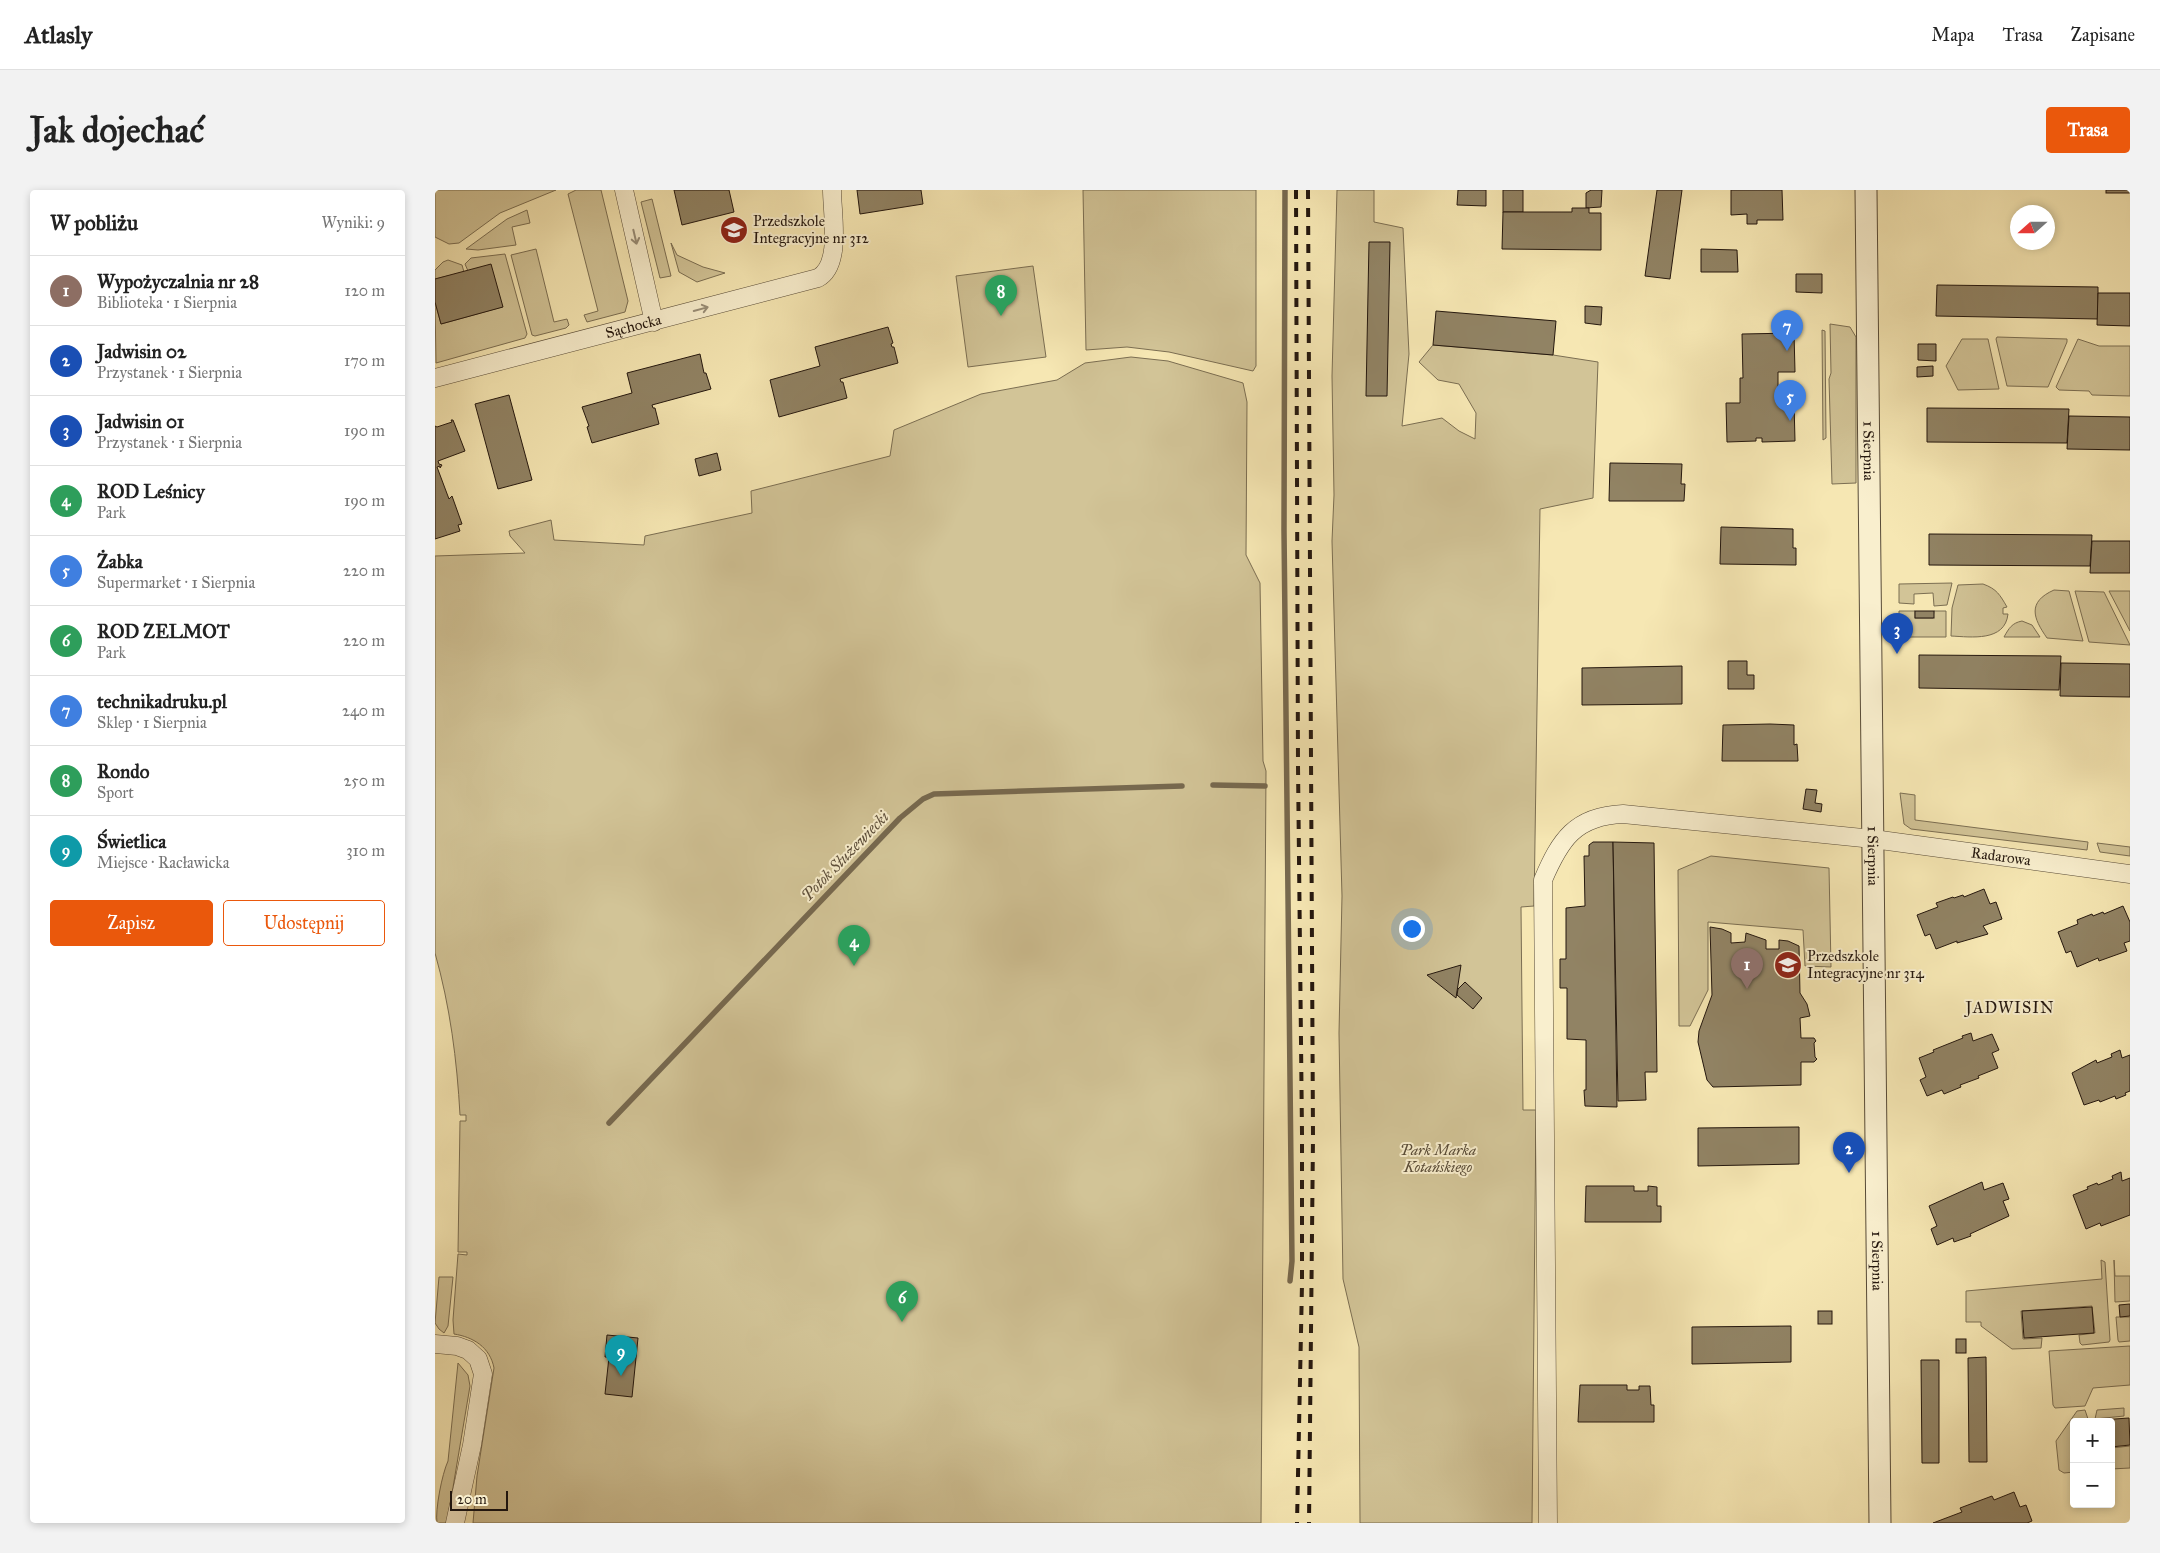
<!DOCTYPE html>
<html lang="pl">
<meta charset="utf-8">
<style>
body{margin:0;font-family:"IM FELL Great Primer",serif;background:#f2f2f2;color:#222}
.controls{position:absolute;right:15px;bottom:15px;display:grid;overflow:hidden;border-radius:5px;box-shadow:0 2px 8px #0003}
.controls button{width:45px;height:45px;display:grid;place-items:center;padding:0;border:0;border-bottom:1px solid #e0e0e0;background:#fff;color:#222;font:25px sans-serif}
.compass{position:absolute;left:1575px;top:15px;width:45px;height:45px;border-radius:50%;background:#fff;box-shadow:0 2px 8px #0003;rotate:249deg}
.scale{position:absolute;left:15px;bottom:12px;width:58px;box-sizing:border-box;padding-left:5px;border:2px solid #24170e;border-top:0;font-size:14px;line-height:18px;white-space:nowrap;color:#24170e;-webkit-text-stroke:4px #f9efce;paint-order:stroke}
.you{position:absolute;left:976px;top:738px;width:18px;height:18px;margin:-12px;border:4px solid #fff;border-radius:50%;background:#1a73e8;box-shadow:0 0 0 8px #1a73e833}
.badge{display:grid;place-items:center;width:32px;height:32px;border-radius:50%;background:#ea580c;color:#fff;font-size:16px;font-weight:700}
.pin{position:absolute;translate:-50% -41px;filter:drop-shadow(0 1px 2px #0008)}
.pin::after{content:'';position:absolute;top:26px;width:18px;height:15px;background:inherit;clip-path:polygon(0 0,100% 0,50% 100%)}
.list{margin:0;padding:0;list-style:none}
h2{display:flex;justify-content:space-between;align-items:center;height:65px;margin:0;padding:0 20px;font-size:21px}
h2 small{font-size:16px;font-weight:400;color:#767676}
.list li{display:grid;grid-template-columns:32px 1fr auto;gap:15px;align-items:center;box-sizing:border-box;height:70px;padding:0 20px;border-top:1px solid #e0e0e0}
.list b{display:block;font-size:19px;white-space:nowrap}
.list p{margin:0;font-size:16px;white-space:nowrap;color:#767676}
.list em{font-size:16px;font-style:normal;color:#767676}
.actions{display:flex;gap:10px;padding:15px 20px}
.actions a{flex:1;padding:11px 0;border:1px solid #ea580c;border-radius:5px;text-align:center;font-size:18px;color:#ea580c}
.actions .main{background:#ea580c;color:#fff}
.map{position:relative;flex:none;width:1695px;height:1333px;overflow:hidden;border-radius:5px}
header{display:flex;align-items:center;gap:30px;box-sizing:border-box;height:70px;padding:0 25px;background:#fff;border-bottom:1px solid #e0e0e0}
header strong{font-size:24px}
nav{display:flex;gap:28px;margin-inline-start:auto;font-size:18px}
.intro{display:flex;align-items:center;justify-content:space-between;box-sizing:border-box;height:120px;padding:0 30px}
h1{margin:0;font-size:35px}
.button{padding:12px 22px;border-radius:5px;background:#ea580c;color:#fff;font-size:18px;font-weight:700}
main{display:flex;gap:30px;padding:0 30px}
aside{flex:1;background:#fff;border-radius:5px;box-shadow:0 2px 8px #0003}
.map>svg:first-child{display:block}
.green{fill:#d2c497;stroke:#7b6e52}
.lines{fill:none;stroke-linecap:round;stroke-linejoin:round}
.stream{stroke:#77694f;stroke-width:5.5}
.building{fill:#918364;stroke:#24170e}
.minor-casing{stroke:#584b37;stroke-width:19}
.tertiary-casing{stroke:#584b37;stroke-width:23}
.minor{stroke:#f9efce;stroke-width:18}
.tertiary{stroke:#f9efce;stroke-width:21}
.rail{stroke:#24170e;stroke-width:4;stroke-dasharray:9 9;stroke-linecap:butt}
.oneway{stroke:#998e78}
.labels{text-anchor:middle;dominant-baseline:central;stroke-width:4;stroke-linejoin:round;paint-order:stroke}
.poi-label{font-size:15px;fill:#24170e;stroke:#f9efce;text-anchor:start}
.street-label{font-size:15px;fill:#24170e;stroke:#f9efce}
.park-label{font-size:15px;font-style:italic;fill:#584b37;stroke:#f9efce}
.water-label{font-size:16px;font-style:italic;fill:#5c4e3a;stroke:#f9efce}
.neighbourhood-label{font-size:16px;letter-spacing:1px;fill:#24170e;stroke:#f9efce}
</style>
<header>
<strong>Atlasly</strong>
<nav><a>Mapa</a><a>Trasa</a><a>Zapisane</a></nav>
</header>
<div class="intro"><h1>Jak dojechać</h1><a class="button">Trasa</a></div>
<main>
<aside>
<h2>W pobliżu<small>Wyniki: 9</small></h2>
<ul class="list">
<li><span class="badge" style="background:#8d6e63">1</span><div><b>Wypożyczalnia nr 28</b><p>Biblioteka · 1 Sierpnia</p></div><em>120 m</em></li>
<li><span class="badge" style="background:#1a4fb4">2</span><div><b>Jadwisin 02</b><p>Przystanek · 1 Sierpnia</p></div><em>170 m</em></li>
<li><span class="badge" style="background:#1a4fb4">3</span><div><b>Jadwisin 01</b><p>Przystanek · 1 Sierpnia</p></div><em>190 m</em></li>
<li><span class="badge" style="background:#2e9e5b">4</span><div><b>ROD Leśnicy</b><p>Park</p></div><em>190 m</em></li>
<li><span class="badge" style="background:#3f7fe0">5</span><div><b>Żabka</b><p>Supermarket · 1 Sierpnia</p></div><em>220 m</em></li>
<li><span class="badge" style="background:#2e9e5b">6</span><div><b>ROD ZELMOT</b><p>Park</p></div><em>220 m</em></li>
<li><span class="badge" style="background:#3f7fe0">7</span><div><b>technikadruku.pl</b><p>Sklep · 1 Sierpnia</p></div><em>240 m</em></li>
<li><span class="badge" style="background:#2e9e5b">8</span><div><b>Rondo</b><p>Sport</p></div><em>250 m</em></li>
<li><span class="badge" style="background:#0f9aa8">9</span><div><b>Świetlica</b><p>Miejsce · Racławicka</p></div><em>310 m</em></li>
</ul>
<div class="actions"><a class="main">Zapisz</a><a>Udostępnij</a></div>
</aside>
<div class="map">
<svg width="1695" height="1333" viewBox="0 0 1695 1333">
<rect width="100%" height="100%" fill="#f6e7b3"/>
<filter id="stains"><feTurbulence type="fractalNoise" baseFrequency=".004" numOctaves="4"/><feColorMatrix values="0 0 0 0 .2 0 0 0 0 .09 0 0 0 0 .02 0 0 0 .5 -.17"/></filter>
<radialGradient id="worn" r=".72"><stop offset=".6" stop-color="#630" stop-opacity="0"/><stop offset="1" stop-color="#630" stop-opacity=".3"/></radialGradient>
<g class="green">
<polygon points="0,0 121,0 65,23 24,53 14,54 0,47"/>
<polygon points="141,0 166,0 193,111 190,122 152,132 149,125 163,121 133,4"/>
<polygon points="648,0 821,0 821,176 818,181 734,162 692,157 651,160"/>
<polygon points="902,0 939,0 939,32 968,38 974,164 967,236 1007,228 1024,241 1040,249 1041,223 1024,194 1003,190 984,172 998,155 1118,165 1163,172 1158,308 1105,319 1099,716 1086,717 1088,920 1101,920 1097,1333 925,1333 924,1157 908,1089 904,843 907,706 897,351 899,305 897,186"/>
<polygon points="217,9 236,86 225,88 206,12"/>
<polygon points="92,20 95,33 77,37 81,55 43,60 31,59 72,29"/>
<polygon points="236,53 242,65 268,77 290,83 262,92 244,82"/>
<polygon points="101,59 119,132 132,129 134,135 131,138 100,146 97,145 76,65"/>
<polygon points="70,64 92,144 90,148 1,173 0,112 6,134 67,117 33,81 30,74 36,68"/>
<polygon points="13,70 27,75 29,82 0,89 0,80 8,72"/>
<polygon points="598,76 611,167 533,177 521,86"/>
<polygon points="1395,134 1415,137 1421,147 1421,293 1397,294 1394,189 1396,183"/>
<polygon points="1387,140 1390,141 1391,248 1388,250"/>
<polygon points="1562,147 1632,149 1632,152 1613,197 1572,196 1561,149"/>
<polygon points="1527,149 1553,149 1564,199 1523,200 1511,176"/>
<polygon points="1643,149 1664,156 1695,156 1695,206 1657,205 1654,201 1624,200 1621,197"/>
<path d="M696,167L733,171L808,193L812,212L811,365L825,393L828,571L831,581L826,1333H38L42,1286L59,1178C55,1157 38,1147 19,1144L18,1130L23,1064L32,1065V1062H23L25,931H31V925H25C22,870 15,816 0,763V366L90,363L75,346L74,341L116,330L119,350L209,355L210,346L317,323L316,301L455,266L459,240L546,204L622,190L650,173Z"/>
<polygon points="1517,393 1512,415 1499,416 1498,403 1479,404 1479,414 1464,413 1464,394"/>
<path d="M1548,394C1562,399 1565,405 1572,417L1568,418V424H1573C1570,452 1536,447 1516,446L1517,418L1523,395Z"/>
<path d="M1619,400L1634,401L1648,451L1612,448C1598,428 1592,412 1619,400Z"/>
<polygon points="1640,401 1669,402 1695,455 1654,452"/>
<polygon points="1674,401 1695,401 1695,441"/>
<polygon points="1464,421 1480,421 1480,428 1498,428 1499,421 1511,421 1511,447 1466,447 1464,445"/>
<path d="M1587,431L1597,435L1605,447H1569C1574,438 1577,433 1587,431Z"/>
<polygon points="1465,603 1480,605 1480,630 1653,652 1652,660 1476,639 1469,634"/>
<polygon points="1662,653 1695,657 1695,666 1665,662"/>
<polygon points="1276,666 1394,678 1396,777 1370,776 1368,740 1273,732 1273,800 1255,836 1244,836 1243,680"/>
<polygon points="1666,1070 1670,1072 1675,1150 1674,1152 1647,1155 1645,1153 1644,1145 1660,1143 1657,1116 1586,1121 1588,1149 1607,1148 1606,1158 1577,1159 1546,1136 1546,1132 1531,1132 1531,1101 1667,1089"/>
<polygon points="1679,1070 1680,1086 1695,1086 1695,1111 1680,1112"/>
<polygon points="4,1087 18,1087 13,1136 9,1143 4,1139 0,1133"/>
<polygon points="1681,1127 1695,1127 1695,1151 1684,1152 1683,1150"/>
<polygon points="1695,1156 1695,1195 1658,1198 1650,1216 1620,1218 1618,1215 1614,1161"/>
<path d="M23,1173L33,1185L35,1196L12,1333H2C0,1320 7,1284 13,1271Z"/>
<polygon points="1689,1218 1689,1226 1660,1229 1662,1220"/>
<polygon points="1650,1220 1653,1229 1636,1230 1639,1282 1629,1283 1624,1280 1621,1251 1642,1221"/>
<polygon points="1695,1256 1695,1278 1676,1279 1676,1258"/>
</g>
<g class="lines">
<g class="stream">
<polyline points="850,0 849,340 857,1071 855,1091"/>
<polyline points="778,595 830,596"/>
<polyline points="174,933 465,628 488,609 499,604 747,596"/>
</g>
</g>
<g class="building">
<polygon points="239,0 294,0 299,22 247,35"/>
<polygon points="422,0 486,0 488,14 425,24"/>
<polygon points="1023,0 1051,0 1051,16 1022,15"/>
<rect x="1068" y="0" width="20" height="22"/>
<polygon points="1156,0 1167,0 1166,17 1151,18 1151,3"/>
<polygon points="1222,0 1247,0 1235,89 1210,86"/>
<polygon points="1296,0 1347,0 1348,30 1322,30 1322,34 1312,34 1312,24 1296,25"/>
<rect x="1671" y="0" width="24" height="3"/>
<polygon points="1137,18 1154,18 1154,23 1166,23 1166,60 1067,59 1068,22 1137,22"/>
<polygon points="934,52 955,52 952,206 931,206"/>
<polygon points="1266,59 1302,60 1303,82 1266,82"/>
<polygon points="56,74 68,117 6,134 0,112 0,89"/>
<polygon points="1361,84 1387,84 1387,103 1361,102"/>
<polygon points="1502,95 1663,97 1663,129 1501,126"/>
<polygon points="1663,103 1695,103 1695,136 1662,135"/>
<polygon points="1150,116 1167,117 1166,135 1150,133"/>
<polygon points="1001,121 1121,131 1118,165 998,155"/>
<polygon points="453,137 458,153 456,154 457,157 459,157 463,173 405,189 406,192 408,192 412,208 344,227 335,190 385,176 380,157"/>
<polygon points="1359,143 1360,182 1343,182 1343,213 1359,212 1360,251 1327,252 1327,248 1321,248 1321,251 1292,252 1291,213 1305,213 1305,188 1308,188 1307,144"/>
<polygon points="1483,154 1501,154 1501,171 1483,170"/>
<polygon points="265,164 269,183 271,183 276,199 217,215 218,218 220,218 224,234 157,253 152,237 154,236 147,217 197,203 192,183"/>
<polygon points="1498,176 1498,186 1482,187 1482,177"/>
<polygon points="74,205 97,290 63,299 40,214"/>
<polygon points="1492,218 1634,219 1632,253 1492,252"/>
<polygon points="1634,226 1695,227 1695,260 1632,259"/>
<polygon points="16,230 18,230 30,261 3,271 4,274 7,275 5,278 5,276 2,277 14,309 17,306 27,334 23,335 25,341 0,349 0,236 2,237 17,232"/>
<polygon points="282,263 286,280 264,286 260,269"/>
<polygon points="1175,273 1247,274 1246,294 1250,294 1249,311 1174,311"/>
<polygon points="1286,337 1358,339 1358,358 1361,358 1361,375 1285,374"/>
<polygon points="1494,344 1657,345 1655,376 1494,375"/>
<polygon points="1657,351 1695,351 1695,383 1655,383"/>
<rect x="1480" y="421" width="19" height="7"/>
<polygon points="1484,465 1626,466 1624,500 1484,498"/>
<polygon points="1293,471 1312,471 1312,485 1319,485 1319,499 1293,499"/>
<polygon points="1626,473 1695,474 1695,507 1625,506"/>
<polygon points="1247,476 1247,514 1147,515 1147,478"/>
<polygon points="1335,534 1359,535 1359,555 1362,554 1363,571 1287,571 1288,535"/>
<polygon points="1371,599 1382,600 1380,613 1387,614 1386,622 1368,619"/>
<polygon points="1158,652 1178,652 1182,917 1150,916 1149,900 1151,900 1151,850 1132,849 1132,798 1125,798 1125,769 1131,769 1131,718 1150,716 1149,666 1154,666 1154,655"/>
<polygon points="1178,652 1219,653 1222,882 1210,882 1211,910 1183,911"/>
<polygon points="1549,699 1555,714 1561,712 1567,729 1548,736 1553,744 1522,753 1522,751 1501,759 1495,744 1490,746 1482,725 1503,717 1501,713 1518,707 1519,708 1528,705 1529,707"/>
<polygon points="1688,716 1695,732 1695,751 1689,753 1692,761 1664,771 1663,768 1642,777 1636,761 1631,763 1623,742 1643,734 1642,730 1657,724 1658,726 1668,722 1669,724"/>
<polygon points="1275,737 1287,739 1296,743 1296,753 1310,752 1311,743 1331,750 1331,759 1344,759 1344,750 1353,751 1364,756 1365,803 1372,814 1375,826 1365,828 1366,848 1379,848 1381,851 1379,853 1380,867 1382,869 1379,872 1366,872 1366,895 1278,897 1272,890 1263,852 1264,841 1277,805"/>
<polygon points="1026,775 1021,808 992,785"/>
<polygon points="1030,792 1047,808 1038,819 1022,805 1023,799"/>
<polygon points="1536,843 1538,851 1557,844 1564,860 1557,863 1563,878 1543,886 1544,888 1525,895 1526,897 1509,904 1507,900 1492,906 1485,890 1491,887 1484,868 1499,862 1498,860 1528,848 1527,846"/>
<polygon points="1685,860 1687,868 1695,865 1695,901 1690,903 1691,905 1681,909 1680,906 1665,912 1664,910 1649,915 1637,883 1661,870 1662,873 1677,867 1676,864"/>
<polygon points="1364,937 1364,974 1263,976 1263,938"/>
<polygon points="1686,982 1687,991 1695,988 1695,1025 1666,1036 1665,1033 1651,1039 1638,1005 1653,999 1652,997 1662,993 1663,995 1678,989 1677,986"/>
<polygon points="1547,992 1549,1000 1568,993 1574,1009 1568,1011 1574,1026 1535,1044 1536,1046 1519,1052 1518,1048 1502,1055 1496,1039 1502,1036 1494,1016"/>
<polygon points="1151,996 1199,996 1199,1001 1213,1001 1213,996 1222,997 1222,1016 1226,1016 1226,1032 1150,1032"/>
<polygon points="1695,1114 1695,1126 1685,1127 1684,1115"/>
<polygon points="1657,1117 1659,1143 1589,1148 1587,1121"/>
<rect x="1383" y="1121" width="14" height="13"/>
<polygon points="1356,1136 1356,1172 1257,1174 1257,1137"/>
<polygon points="172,1145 203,1148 197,1207 170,1204 174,1167 170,1167"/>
<rect x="1521" y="1149" width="10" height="14"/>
<polygon points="1551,1167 1552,1272 1534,1272 1533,1168"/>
<polygon points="1486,1170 1504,1170 1504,1273 1487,1273"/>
<polygon points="1145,1195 1192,1195 1192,1200 1204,1200 1204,1196 1215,1196 1216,1215 1219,1215 1219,1232 1143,1232"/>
<polygon points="1694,1228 1695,1255 1676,1257 1676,1232 1639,1232 1639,1251 1637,1232"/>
<polygon points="1579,1302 1585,1317 1591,1315 1597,1331 1592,1333 1498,1333 1527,1322 1525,1318 1557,1306 1559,1310"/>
</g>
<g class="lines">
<g class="minor-casing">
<g id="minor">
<polyline points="189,0 219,132"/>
<path id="s1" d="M0,188L383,88C407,75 397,24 397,0"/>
<polyline points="0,1154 22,1156 33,1160 43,1169 48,1184 37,1255 20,1333"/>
<path id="s2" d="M1113,1333L1108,690C1125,650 1140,626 1188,624L1438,649L1695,684"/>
</g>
</g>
<g class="tertiary-casing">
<g id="tertiary">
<path id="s3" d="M1431,0L1445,1333"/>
</g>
</g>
<use href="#minor" class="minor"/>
<use href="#tertiary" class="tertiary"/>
<g class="rail">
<polyline points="861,0 863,576 867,943 867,1094 862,1333"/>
<polyline points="873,0 878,947 874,1333"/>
</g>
</g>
<defs><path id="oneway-shaft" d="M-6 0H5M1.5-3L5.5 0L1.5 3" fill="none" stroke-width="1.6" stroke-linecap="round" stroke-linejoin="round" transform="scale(1.25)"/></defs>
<g class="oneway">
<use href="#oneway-shaft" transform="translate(200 47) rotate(77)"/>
<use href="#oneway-shaft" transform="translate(266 119) rotate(-15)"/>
</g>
<defs>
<g id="school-disc" transform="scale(1.4375)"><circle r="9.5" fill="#8f2418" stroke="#f9efce"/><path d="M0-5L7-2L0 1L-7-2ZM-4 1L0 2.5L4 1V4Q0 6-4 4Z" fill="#fff"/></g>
</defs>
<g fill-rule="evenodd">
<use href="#school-disc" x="299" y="40"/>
<use href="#school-disc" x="1353" y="775"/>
</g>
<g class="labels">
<g class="poi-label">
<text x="318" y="31">Przedszkole<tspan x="318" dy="17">Integracyjne nr 312</tspan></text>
<text x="1372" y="766">Przedszkole<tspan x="1372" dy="17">Integracyjne nr 314</tspan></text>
</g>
<g class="street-label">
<text stroke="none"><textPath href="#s1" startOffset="205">Sąchocka</textPath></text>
<text stroke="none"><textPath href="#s3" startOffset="261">1 Sierpnia</textPath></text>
<text stroke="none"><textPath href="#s3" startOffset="666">1 Sierpnia</textPath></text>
<text stroke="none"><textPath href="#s2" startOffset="1135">Radarowa</textPath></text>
<text stroke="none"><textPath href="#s3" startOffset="1071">1 Sierpnia</textPath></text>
</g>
<g class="park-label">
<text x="1003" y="960">Park Marka<tspan x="1003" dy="17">Kotańskiego</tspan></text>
</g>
<g class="water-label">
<text transform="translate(410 666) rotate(-46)">Potok Służewiecki</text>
</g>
<g class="neighbourhood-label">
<text x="1575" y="817">JADWISIN</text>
</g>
</g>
<rect width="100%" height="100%" filter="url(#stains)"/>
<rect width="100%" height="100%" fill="url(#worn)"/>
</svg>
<div class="controls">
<button>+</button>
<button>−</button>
</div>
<svg class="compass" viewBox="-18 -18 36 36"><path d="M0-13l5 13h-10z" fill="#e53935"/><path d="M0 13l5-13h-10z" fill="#767676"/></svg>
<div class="scale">20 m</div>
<div class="you"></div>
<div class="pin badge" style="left:1312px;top:799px;background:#8d6e63">1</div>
<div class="pin badge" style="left:1414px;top:983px;background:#1a4fb4">2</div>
<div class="pin badge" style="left:1462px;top:464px;background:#1a4fb4">3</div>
<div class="pin badge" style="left:419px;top:776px;background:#2e9e5b">4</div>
<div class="pin badge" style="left:1355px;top:231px;background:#3f7fe0">5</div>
<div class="pin badge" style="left:467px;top:1132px;background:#2e9e5b">6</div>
<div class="pin badge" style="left:1352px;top:161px;background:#3f7fe0">7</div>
<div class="pin badge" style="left:566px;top:126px;background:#2e9e5b">8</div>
<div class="pin badge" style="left:186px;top:1186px;background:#0f9aa8">9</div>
</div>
</main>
